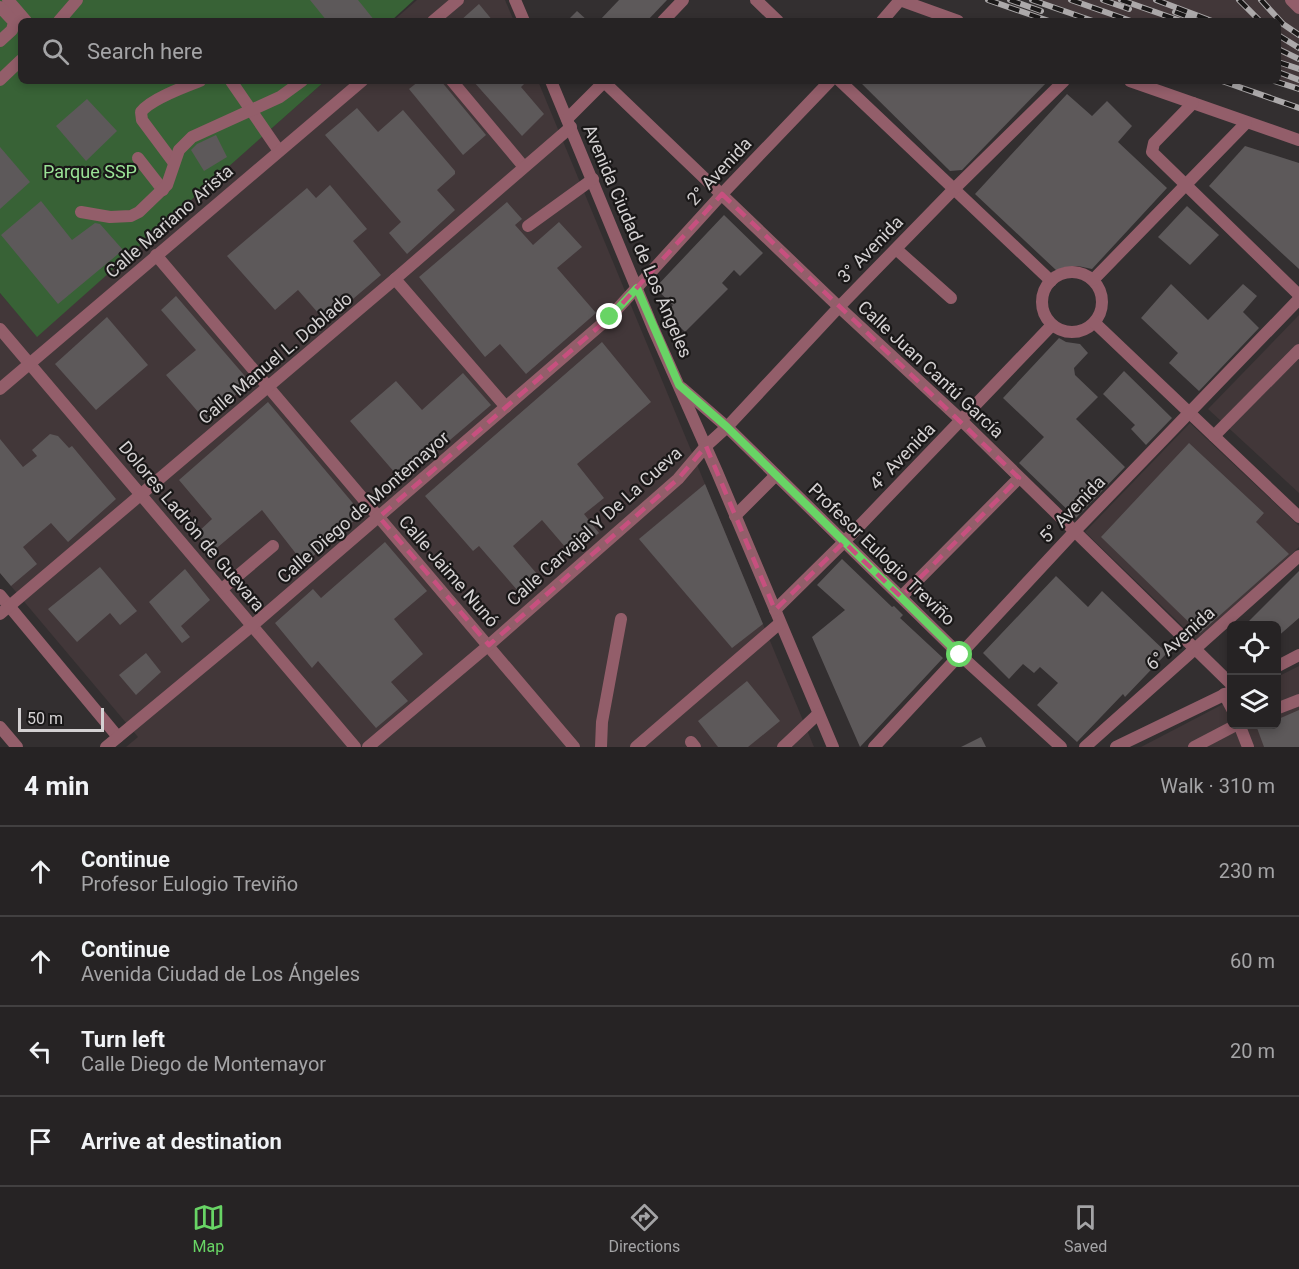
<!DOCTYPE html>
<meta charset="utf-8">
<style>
body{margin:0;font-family:Roboto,sans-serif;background:#2e2b2c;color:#f1f3f6}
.controls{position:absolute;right:18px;bottom:18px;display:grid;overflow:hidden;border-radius:9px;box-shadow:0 3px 9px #0003}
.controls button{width:54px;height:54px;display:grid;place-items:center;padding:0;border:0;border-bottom:2px solid #424041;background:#262324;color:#f1f3f6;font:30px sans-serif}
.scale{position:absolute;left:18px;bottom:15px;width:86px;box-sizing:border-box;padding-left:6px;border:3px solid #d4d1d2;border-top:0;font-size:16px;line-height:21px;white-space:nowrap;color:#d4d1d2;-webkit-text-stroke:4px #1a1818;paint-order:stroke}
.stop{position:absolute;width:18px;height:18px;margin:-14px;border:4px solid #68d465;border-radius:50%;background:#fff}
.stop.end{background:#68d465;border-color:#fff;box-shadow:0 2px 6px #0008}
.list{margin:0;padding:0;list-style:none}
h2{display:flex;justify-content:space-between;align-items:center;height:78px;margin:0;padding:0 24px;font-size:26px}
h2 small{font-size:20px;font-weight:400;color:#a4a4a6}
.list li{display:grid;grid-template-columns:39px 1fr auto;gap:18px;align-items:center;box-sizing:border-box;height:90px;padding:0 24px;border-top:2px solid #424041}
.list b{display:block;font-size:22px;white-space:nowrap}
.list p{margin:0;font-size:20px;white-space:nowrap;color:#a4a4a6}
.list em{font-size:20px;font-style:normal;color:#a4a4a6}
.icon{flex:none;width:33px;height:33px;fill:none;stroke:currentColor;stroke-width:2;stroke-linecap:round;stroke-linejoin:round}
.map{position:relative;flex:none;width:1299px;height:747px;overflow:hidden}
.search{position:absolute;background:#262324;box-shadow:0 3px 9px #0003;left:18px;right:18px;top:18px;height:66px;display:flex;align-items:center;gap:15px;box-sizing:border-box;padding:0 21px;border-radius:9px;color:#a4a4a6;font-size:22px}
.sheet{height:438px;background:#262324}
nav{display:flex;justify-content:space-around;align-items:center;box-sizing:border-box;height:84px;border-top:2px solid #424041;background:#262324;font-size:16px;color:#a4a4a6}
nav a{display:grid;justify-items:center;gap:3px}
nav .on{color:#68d465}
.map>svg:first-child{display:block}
.built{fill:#423739}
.green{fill:#386236}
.building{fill:#5d595a}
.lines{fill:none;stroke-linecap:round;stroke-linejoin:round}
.minor{stroke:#935e6a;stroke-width:12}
.rail-casing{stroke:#aca9aa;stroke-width:6}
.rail{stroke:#1a1818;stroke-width:4;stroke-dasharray:11;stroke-linecap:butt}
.route{stroke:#68d465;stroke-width:8}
.marked{fill:none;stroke:#c7507f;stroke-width:4.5;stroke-dasharray:12 8;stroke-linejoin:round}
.labels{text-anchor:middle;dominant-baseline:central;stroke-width:4.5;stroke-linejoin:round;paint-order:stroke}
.park-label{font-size:18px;fill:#9ae296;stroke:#1a1818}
.street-label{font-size:18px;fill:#d4d1d2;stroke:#1a1818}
</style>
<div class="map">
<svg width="1299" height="747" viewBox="0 0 1299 747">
<rect width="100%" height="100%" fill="#332f30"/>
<g class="built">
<polygon points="417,0 505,0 514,21 393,21"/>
<polygon points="1041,0 1299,0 1299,89 1277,81 1278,21 1102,21"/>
<polygon points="325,81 538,81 814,747 126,747 138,737 0,573 0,293 37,336"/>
<polygon points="1299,315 1299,493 1208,409"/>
<polygon points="1190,423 1299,526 1299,547 1198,641 1085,532"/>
<polygon points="1299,666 1299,747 1141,747 1231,700 1232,724 1276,724 1277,677"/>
</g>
<polygon class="green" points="0,0 414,0 391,21 21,21 21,81 325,81 37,337 0,293"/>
<g class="building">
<polygon points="310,0 358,0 375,21 327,21"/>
<polygon points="619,0 667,0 647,21 599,21"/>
<polygon points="479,4 493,21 460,21"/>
<polygon points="577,11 588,21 567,21"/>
<polygon points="419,81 441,81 486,135 463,155 409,89"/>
<polygon points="473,81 527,81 521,87 544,114 522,136"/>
<polygon points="859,81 1048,81 962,170 950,171"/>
<polygon points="1067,94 1092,116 1107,101 1132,126 1118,142 1167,188 1092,269 1078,266 1062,268 1057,271 975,194"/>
<polygon points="87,99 117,131 86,161 56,126"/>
<polygon points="357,108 378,132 403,110 455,171 455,174 437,190 455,210 407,254 389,233 401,222 325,135"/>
<polygon points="216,135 227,157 204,171 191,150 197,144"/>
<polygon points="1245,146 1299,163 1299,269 1209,186"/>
<polygon points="0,147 30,182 0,209"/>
<polygon points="330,185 367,229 353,241 381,275 326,322 298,290 275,310 227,256 307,188 316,198"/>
<polygon points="41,201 72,240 95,223 100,224 123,250 58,304 1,235"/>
<polygon points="507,202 522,219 515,225 533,245 559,222 582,247 557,268 596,313 526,374 500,344 485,357 419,277"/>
<polygon points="1187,206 1219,235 1190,265 1158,237"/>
<polygon points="724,215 763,253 740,276 734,270 722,283 728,289 685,332 666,313 673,305 655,288"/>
<polygon points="1171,284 1208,320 1243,284 1257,296 1243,312 1259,328 1199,391 1169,363 1178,353 1141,318"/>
<polygon points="176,296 250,382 206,421 166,375 196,350 161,310"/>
<polygon points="107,317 148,365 96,410 55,364"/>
<polygon points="1059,338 1066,342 1080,344 1088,353 1074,368 1075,375 1098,397 1076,419 1125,467 1076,518 1019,463 1044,437 1003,398"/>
<polygon points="602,342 651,402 577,464 604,498 584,514 599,533 572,555 542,520 513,546 543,581 524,598 479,546 473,551 425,496"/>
<polygon points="1124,371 1172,418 1146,445 1131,429 1135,425 1103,394"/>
<polygon points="463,373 491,405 402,481 350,421 396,381 422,410"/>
<polygon points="268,402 362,514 304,564 262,510 212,552 196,534 212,519 179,480"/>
<polygon points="50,434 58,436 69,448 72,446 116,499 68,542 51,523 23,547 37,564 11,586 0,573 0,439 23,467 37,456 32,450"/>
<polygon points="1189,443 1264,513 1256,522 1289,554 1200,633 1101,537"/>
<polygon points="705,484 763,624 732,648 639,539"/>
<polygon points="385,542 427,591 394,619 423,654 391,682 408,701 376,728 318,661 312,668 275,623 313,589 321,598"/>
<polygon points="842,559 892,607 894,606 903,615 900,618 943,658 860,747 812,637 845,610 817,585"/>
<polygon points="100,567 137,611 120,625 110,613 77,642 48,609"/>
<polygon points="185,569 210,600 181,626 190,637 182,643 149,602"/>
<polygon points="1299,571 1299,618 1276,638 1276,626 1244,626"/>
<polygon points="1056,576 1088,607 1102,591 1167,653 1125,697 1123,694 1077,742 1037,705 1058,683 1040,667 1034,673 1023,664 1009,679 983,653"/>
<polygon points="146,653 161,672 136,695 119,675"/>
<polygon points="747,681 780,721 748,747 718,747 698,721"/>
<polygon points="1299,710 1299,747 1264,747 1257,728 1266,724 1276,724 1276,720"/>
<polygon points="981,737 986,747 961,747"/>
</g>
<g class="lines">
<g class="minor">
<polyline points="8,0 26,21"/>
<polyline points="515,0 524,21"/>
<polyline points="756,0 778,21"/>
<polyline points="900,0 958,21"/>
<polyline points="1291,0 1299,8"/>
<polyline points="0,7 14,22 12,30 0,41"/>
<polyline points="59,21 77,0"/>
<polyline points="433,21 458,0"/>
<polyline points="663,21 683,0"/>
<polyline points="882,21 900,0"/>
<polyline points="0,80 21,60"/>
<polyline points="231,81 279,151"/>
<polyline points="452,81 524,167"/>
<polyline points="551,81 653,328 717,472 833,747"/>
<polyline points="603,81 839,307 961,420 1232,685"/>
<polyline points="840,81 1051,281"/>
<polyline points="1130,81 1299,140"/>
<polyline points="1193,103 1154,143 1152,152 1299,295"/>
<polyline points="567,119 605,81"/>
<polyline points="138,158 163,190"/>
<path d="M174,163L142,120L141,112C151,99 184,87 200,81"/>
<polyline points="81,212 110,217 131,216 139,212 167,185 179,150 192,137 280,97 302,81"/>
<polyline points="528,226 593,179"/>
<polyline points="896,249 951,298"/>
<polyline points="156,255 574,747"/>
<circle cx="1072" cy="302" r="30"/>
<polyline points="395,279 506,407"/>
<polyline points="1093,280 1246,123"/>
<polyline points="1095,323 1299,517"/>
<polyline points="0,329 355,747"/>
<polyline points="682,388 727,427 960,655 1061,747"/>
<polyline points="0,389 362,81"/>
<polyline points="1214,436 1299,350"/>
<polyline points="735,516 776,475"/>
<polyline points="222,589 273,546"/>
<polyline points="0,595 118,737"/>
<polyline points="901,597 1019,478"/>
<polyline points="775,610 844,542 1052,325"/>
<polyline points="0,614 395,279 571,127"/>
<polyline points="1276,667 1299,655"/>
<polyline points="1224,694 1232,709"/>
<polyline points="1276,709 1299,700"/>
<polyline points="1239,724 1248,747"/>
<polyline points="0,727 17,747"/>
<polyline points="691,742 695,747"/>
<polyline points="106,747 253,625 610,317 722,194 830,81"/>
<polyline points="368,747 489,645 678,479 706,446 727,427 839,307 954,189 1064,81"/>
<polyline points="601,747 602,722 621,619"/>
<polyline points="636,747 780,623"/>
<polyline points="783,747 818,714"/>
<polyline points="874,747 1075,531 1299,299"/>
<polyline points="1085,747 1299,556"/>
<polyline points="1116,747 1232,691"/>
<polyline points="1194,747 1238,724"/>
</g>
<g class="rail-casing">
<g id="rail">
<polyline points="988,0 1049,21"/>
<polyline points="1010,0 1041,11"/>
<polyline points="1032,0 1093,21"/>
<polyline points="1071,0 1131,21"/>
<polyline points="1103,0 1129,9"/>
<polyline points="1121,0 1181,21"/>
<polyline points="1156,0 1212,21"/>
<polyline points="1239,0 1260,21"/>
<polyline points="1261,0 1283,24 1299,35"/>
<polyline points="1175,12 1199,21"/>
<polyline points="1278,35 1299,48"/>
<polyline points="1278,49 1299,59"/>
<polyline points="1278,62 1299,69"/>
<polyline points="1278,72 1299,80"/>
<polyline points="1222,81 1299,108"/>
<polyline points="1274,81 1299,89"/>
</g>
</g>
<use href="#rail" class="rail"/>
</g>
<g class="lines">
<polyline class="route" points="610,317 637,288 679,385 727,427 960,655"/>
</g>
<path class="marked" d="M722,194L1019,478L901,597L844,542L775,610L706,446L678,479L489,645L379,517L610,317Z"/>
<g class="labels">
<g class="park-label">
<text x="90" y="171">Parque SSP</text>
</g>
<g class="street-label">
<text transform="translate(719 171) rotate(-47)">2° Avenida</text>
<text transform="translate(169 221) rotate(-41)">Calle Mariano Arista</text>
<text transform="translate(638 241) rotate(67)">Avenida Ciudad de Los Ángeles</text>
<text transform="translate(870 249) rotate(-46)">3° Avenida</text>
<text transform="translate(275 358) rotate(-40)">Calle Manuel L. Doblado</text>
<text transform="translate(931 369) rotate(43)">Calle Juan Cantú García</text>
<text transform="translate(902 456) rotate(-46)">4° Avenida</text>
<text transform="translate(363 507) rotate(-41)">Calle Diego de Montemayor</text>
<text transform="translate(1072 509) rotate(-46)">5° Avenida</text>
<text transform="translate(192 526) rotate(50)">Dolores Ladròn de Guevara</text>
<text transform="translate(594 526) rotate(-42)">Calle Carvajal Y De La Cueva</text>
<text transform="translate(882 554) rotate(44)">Profesor Eulogio Treviño</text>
<text transform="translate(449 571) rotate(49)">Calle Jaime Nunó</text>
<text transform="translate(1180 638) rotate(-42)">6° Avenida</text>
</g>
</g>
</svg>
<div class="controls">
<button><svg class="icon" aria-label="locate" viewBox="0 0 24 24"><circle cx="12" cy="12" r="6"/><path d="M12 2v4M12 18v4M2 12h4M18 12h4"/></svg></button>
<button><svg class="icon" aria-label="layers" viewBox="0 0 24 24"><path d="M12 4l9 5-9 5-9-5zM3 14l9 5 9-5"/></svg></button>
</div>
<div class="scale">50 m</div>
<div class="stop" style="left:960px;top:655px"></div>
<div class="stop end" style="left:610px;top:317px"></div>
<div class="search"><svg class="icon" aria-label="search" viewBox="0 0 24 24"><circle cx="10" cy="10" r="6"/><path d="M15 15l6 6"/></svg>Search here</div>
</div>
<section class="sheet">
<h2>4 min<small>Walk · 310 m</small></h2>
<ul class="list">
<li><svg class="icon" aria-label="ahead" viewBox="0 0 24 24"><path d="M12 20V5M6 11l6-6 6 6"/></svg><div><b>Continue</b><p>Profesor Eulogio Treviño</p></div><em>230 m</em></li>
<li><svg class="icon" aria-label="ahead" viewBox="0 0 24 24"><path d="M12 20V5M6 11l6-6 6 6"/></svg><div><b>Continue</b><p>Avenida Ciudad de Los Ángeles</p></div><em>60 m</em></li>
<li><svg class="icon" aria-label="left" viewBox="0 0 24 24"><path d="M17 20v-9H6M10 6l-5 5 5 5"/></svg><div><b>Turn left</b><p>Calle Diego de Montemayor</p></div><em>20 m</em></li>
<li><svg class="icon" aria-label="arrive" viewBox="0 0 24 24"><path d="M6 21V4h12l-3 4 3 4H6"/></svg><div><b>Arrive at destination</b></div></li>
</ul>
</section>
<nav>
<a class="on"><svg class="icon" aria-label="map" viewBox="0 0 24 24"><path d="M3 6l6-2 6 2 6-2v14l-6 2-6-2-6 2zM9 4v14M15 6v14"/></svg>Map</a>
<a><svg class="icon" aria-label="directions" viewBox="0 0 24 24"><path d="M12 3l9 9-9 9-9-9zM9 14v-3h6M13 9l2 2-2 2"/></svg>Directions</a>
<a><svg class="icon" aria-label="saved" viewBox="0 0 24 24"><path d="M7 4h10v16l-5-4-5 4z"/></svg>Saved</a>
</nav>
